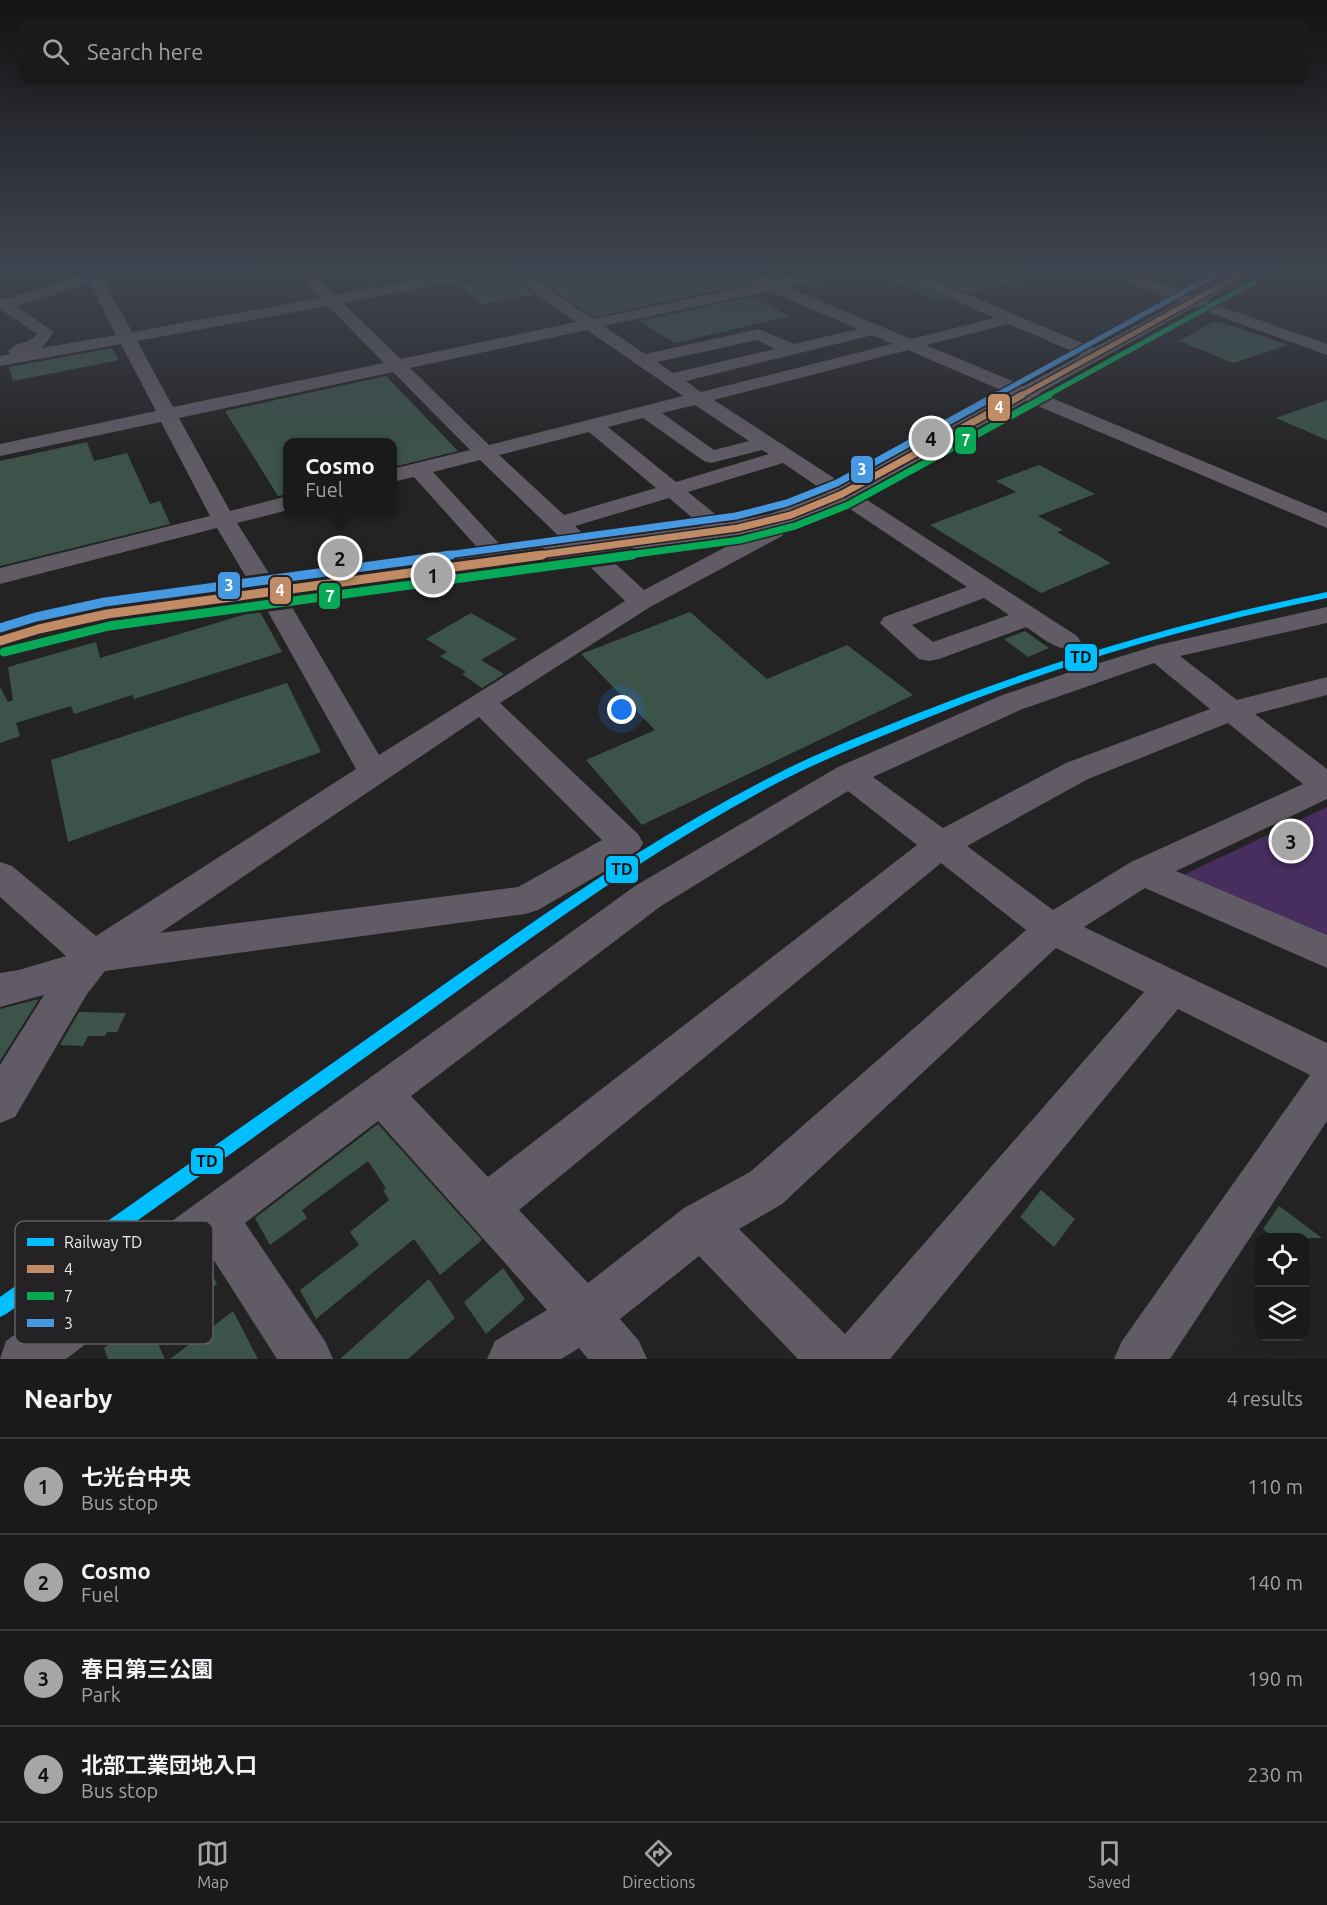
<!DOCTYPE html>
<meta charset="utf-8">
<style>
body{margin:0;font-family:Ubuntu,"Noto Sans JP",sans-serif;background:#282728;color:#f1f3f6}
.controls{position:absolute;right:18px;bottom:18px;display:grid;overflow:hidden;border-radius:12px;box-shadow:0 6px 24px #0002}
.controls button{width:54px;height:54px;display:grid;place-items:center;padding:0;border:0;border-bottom:2px solid #39383a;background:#1b1a1b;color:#f1f3f6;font:30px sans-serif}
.you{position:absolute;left:622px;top:710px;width:21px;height:21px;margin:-15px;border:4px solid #fff;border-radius:50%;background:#1a73e8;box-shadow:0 0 0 9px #1a73e833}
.badge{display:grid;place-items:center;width:39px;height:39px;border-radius:50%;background:#a7a6a7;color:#111;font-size:20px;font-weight:700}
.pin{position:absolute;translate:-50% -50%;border:3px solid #fff;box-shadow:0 2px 6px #0006}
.popup{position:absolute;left:283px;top:438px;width:114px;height:78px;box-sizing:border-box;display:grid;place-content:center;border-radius:12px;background:#1b1a1b;filter:drop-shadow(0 2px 4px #0005);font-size:20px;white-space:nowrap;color:#a0a1a3}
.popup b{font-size:22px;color:#f1f3f6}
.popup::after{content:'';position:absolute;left:50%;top:100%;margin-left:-12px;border:12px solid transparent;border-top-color:#1b1a1b}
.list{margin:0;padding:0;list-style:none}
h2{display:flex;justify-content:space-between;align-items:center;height:78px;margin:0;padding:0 24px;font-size:26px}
h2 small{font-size:20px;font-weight:400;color:#a0a1a3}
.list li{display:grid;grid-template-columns:39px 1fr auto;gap:18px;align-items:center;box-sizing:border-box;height:96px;padding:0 24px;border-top:2px solid #39383a}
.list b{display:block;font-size:22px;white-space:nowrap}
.list p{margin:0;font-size:20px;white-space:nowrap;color:#a0a1a3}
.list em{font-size:20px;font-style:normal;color:#a0a1a3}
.icon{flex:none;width:33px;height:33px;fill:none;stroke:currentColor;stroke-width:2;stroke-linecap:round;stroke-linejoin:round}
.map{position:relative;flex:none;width:1327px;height:1359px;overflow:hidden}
.search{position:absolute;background:#1b1a1b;box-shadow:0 6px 24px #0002;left:18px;right:18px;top:18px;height:66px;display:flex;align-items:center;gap:15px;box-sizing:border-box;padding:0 21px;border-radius:12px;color:#a0a1a3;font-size:22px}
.sheet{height:462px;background:#1b1a1b}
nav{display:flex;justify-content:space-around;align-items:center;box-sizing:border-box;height:84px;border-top:2px solid #39383a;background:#1b1a1b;font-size:16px;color:#a0a1a3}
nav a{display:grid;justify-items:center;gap:3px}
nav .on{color:#a7a6a7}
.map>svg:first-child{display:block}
.green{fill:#482d5f}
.building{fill:#3c534a}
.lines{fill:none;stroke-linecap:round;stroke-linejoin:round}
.minor{fill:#605b65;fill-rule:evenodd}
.bus-1-far2-casing{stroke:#242225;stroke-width:8}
.bus-1-far1-casing{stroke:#242225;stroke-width:10}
.bus-1-casing{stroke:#242225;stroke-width:14}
.bus-2-far2-casing{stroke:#242225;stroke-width:8}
.bus-2-far1-casing{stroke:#242225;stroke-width:10}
.bus-2-casing{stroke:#242225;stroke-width:14}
.bus-3-far2-casing{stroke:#242225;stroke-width:8}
.bus-3-far1-casing{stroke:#242225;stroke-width:10}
.bus-3-casing{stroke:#242225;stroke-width:14}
.bus-1-far2{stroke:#c18c65;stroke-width:5}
.bus-1-far1{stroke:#c18c65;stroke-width:7}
.bus-1{stroke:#c18c65;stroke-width:9}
.bus-2-far2{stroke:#06aa56;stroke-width:5}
.bus-2-far1{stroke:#06aa56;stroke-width:7}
.bus-2{stroke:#06aa56;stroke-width:9}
.bus-3-far2{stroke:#4699e1;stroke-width:5}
.bus-3-far1{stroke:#4699e1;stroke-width:7}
.bus-3{stroke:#4699e1;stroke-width:9}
.rail-1-casing{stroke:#242225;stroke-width:5}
.rail-1{fill:#00bfff;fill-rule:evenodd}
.key{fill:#242225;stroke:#605f61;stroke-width:1.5}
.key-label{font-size:16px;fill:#edecee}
.line-badge{stroke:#242225;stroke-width:2}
.badge-label{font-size:16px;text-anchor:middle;font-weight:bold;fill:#fff}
.pale-badge-label{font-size:16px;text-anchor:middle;font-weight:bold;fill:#111}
</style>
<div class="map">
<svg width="1327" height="1359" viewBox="0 0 1327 1359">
<rect width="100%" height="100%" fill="#242324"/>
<polygon class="green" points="1327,807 1327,939 1183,875"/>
<g class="building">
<polygon points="527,270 722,270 748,284 593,317"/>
<polygon points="866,270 887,270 946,299 938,301"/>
<polygon points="917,270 990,270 1015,280 969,293"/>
<polygon points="504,274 534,295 483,304 456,284"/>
<polygon points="752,297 790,316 675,343 639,321"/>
<polygon points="1214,321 1236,327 1288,345 1234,363 1179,341"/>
<polygon points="112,348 119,360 13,381 9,367"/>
<polygon points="386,376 458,451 393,467 393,442 288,442 288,494 278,496 225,411"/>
<polygon points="1327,400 1327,440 1276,418"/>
<polygon points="87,442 94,461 127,453 150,504 160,501 170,524 0,566 0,461"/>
<polygon points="1039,465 1095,494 1038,516 1063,530 1057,532 1111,563 1041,593 930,525 1016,492 996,481"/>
<polygon points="259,610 282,652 134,699 132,695 74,714 71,706 16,723 20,736 0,743 0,687 8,702 13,700 8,667 96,642 100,658"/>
<polygon points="690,612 767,679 847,645 913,695 642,825 586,760 655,730 581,654"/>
<polygon points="471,613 517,639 481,660 504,674 482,688 462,674 466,672 440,656 447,652 426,639"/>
<polygon points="1025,631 1049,648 1028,657 1004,639"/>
<polygon points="287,683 321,752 68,842 51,760"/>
<polygon points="39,999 0,1061 0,1009"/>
<polygon points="79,1012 126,1013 117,1032 107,1032 105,1036 88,1036 83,1046 60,1045"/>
<polygon points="378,1124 482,1240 440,1275 414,1239 316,1319 300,1290 359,1245 350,1232 389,1200 383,1190 386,1188 368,1161 302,1210 307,1218 270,1245 255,1218"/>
<polygon points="1041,1190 1075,1219 1054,1247 1020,1217"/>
<polygon points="1279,1206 1322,1238 1274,1238 1263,1229"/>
<polygon points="205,1261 217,1284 153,1333 165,1359 108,1359 104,1348 157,1309 151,1297 195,1264 196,1268"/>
<polygon points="503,1268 525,1299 486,1334 464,1302"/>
<polygon points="429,1279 455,1318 408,1359 340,1359"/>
<polygon points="233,1311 258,1359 170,1359"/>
</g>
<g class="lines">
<g class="minor">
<polygon points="2,270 21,270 0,283 0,272"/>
<path d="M114,270H155L148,274L104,281L132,332L320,298L294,270H310L335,295L470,270H522L593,319L755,285L726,270H747L772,281L822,270H852L850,273L787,287L911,339L994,318L889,270H910L1094,348L1180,302L1101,273L1099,270H1121L1192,296L1238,270H1257L1206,301L1327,344V355L1194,307L1040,393L1327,513V528L1026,401L858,494L1077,636L1081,642L1077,648C1057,653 1042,637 1026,627L939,659L929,661L919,659L880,623L884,617L967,587L841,503L786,524L789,527L782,536L650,607L500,703L638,834L643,843L638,852L538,910L525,914L105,971L87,994L15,1117L0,1123V1065L44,995L0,1007V973L19,970L66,956L0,897V862L12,866L96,936L356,769L262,601L107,622L46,636L0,649V632C82,607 167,598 252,587L217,528L0,584V568L210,516L161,422L0,456V444L156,411L121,344L0,366V356L10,354L8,351C15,342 30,344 37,334L0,309V297L6,299L81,276ZM504,271L576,322L401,359L343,303L497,274ZM90,283L116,335L42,348L54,332L16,306ZM769,291L858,329L794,344L759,329L645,354L604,326ZM328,306L384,363L173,407L137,341ZM1009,324L1081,355L1024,386L926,345ZM587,330L683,396L489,445L410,368ZM873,335L892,344L701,392L686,381ZM757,340L775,349L673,373L657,362ZM908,350L1010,394L843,484L714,400ZM393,372L470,450L392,469V482L414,477L484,555L275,583L237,523L288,510V496L230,511L179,418ZM695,405L749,441L714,450L662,413ZM643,418L704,461L711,463L762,450L769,454L676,482L608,427ZM589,432L656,488L564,515L499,455ZM480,460L567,544L507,552L433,472ZM783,463L827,493L770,514L726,523L688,492ZM669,498L702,526L591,541L575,526ZM756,531L644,590L604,553L738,535ZM580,557L625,601L379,755L286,597ZM984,598L1009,615L933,642L912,625ZM479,717L602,840L518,887L160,933Z"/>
<path d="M1327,607V623L1180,656L1237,700L1327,677V695L1255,714L1327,769V799L1176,871L1327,935V968L1145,888L1084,927L1327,1043V1121L1170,1359H1114L1122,1341L1310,1075L1178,1009L890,1359H798L699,1256L620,1319L639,1341L647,1359H588L579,1348L561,1359H487L495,1341L547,1310L378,1121L245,1223L325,1341L333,1359H277L208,1251L66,1359H0L6,1341L635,886L838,767L1000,696L1070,672L1158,645ZM1154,663L1210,709L1066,763L943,828L873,777L1020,710ZM1228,723L1303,784L1131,862L1053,910L967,846L1088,779ZM848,791L917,845L488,1177L411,1096L661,906ZM941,863L1026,930L750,1172L684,1208L588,1283L519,1210ZM1056,948L1144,992L845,1334L739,1229L782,1204Z"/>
</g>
<g class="bus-1-far2-casing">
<polyline id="bus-1-far2" points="1020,396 1249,270"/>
</g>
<g class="bus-1-far1-casing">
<polyline id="bus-1-far1" points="531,556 738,528 791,515 842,494 1022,395"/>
</g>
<g class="bus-1-casing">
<polyline id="bus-1" points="0,641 39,629 107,614 542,555"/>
</g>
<g class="bus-2-far2-casing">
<polyline id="bus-2-far2" points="1046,396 1256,281"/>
</g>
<g class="bus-2-far1-casing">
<polyline id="bus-2-far1" points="621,556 740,540 795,526 848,505 1049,395"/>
</g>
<g class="bus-2-casing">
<polyline id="bus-2" points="4,652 109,626 632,555"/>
</g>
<g class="bus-3-far2-casing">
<polyline id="bus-3-far2" points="995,396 1224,270"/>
</g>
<g class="bus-3-far1-casing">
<polyline id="bus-3-far1" points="440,556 736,516 787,503 837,483 997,395"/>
</g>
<g class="bus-3-casing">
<polyline id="bus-3" points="0,628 36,617 105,602 451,555"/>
</g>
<use href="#bus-1-far2" class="bus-1-far2"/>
<use href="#bus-1-far1" class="bus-1-far1"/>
<use href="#bus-1" class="bus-1"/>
<use href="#bus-2-far2" class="bus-2-far2"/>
<use href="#bus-2-far1" class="bus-2-far1"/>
<use href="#bus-2" class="bus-2"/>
<use href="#bus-3-far2" class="bus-3-far2"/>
<use href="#bus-3-far1" class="bus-3-far1"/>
<use href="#bus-3" class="bus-3"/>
<g class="rail-1-casing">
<path id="rail-1" d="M1327,592V598C1187,626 1051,667 919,721C872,740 824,759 779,782C650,850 533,936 416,1021C279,1119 143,1217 6,1314L0,1317V1297C135,1202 270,1107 405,1012C524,928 642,843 771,777C816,753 864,735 911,716C1046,662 1184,621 1327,592Z"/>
</g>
<use href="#rail-1" class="rail-1"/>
</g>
<linearGradient id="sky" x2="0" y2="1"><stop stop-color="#141314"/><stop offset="0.59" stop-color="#3f4550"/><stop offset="1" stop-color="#3f4550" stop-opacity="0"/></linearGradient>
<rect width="1327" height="461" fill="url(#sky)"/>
<rect x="15" y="1221" width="198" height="123" rx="9" class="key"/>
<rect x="27" y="1238" width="27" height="8" fill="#00bfff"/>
<rect x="27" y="1265" width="27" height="8" fill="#c18c65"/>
<rect x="27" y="1292" width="27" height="8" fill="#06aa56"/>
<rect x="27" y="1319" width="27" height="8" fill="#4699e1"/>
<g class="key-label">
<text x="64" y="1248">Railway TD</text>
<text x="64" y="1275">4</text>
<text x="64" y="1302">7</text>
<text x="64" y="1329">3</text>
</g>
<g class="line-badge">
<rect x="987" y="393" width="24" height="29" rx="6" fill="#c18c65"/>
<rect x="954" y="426" width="23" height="29" rx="6" fill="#06aa56"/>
<rect x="850" y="455" width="24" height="29" rx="6" fill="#4699e1"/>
<rect x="217" y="571" width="24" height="29" rx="6" fill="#4699e1"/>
<rect x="269" y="576" width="23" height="29" rx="6" fill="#c18c65"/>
<rect x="318" y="582" width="23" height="28" rx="6" fill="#06aa56"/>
<rect x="1064" y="643" width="34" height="29" rx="6" fill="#00bfff"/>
<rect x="605" y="855" width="34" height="29" rx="6" fill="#00bfff"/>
<rect x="190" y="1147" width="34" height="28" rx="6" fill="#00bfff"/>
</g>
<g class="badge-label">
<text x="999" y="413">4</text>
<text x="966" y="446">7</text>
<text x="862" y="475">3</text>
<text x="229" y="591">3</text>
<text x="280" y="596">4</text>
<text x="330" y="602">7</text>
</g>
<g class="pale-badge-label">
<text x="1081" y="663">TD</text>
<text x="622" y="875">TD</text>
<text x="207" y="1167">TD</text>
</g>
</svg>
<div class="controls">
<button><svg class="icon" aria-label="locate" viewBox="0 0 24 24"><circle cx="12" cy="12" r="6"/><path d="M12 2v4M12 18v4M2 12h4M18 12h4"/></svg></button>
<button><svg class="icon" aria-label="layers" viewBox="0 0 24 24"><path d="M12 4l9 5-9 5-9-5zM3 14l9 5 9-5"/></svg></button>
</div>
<div class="you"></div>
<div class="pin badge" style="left:433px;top:575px">1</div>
<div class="pin badge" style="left:340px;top:558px">2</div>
<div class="popup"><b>Cosmo</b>Fuel</div>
<div class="pin badge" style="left:1291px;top:841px">3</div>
<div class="pin badge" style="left:931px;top:438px">4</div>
<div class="search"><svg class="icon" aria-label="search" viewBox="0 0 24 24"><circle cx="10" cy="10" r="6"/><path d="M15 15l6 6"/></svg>Search here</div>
</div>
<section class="sheet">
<h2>Nearby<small>4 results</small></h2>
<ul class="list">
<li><span class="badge">1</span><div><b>七光台中央</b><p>Bus stop</p></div><em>110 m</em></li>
<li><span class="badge">2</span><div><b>Cosmo</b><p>Fuel</p></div><em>140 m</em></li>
<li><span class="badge">3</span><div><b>春日第三公園</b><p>Park</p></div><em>190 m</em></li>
<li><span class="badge">4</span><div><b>北部工業団地入口</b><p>Bus stop</p></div><em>230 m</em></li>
</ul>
</section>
<nav>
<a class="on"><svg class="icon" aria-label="map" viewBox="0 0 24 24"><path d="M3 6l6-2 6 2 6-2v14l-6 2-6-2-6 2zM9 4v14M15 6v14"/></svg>Map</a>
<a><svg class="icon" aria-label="directions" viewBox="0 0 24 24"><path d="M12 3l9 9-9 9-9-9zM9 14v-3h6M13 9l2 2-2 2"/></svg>Directions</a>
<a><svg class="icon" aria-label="saved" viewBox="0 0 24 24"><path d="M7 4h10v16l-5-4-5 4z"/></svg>Saved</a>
</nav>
